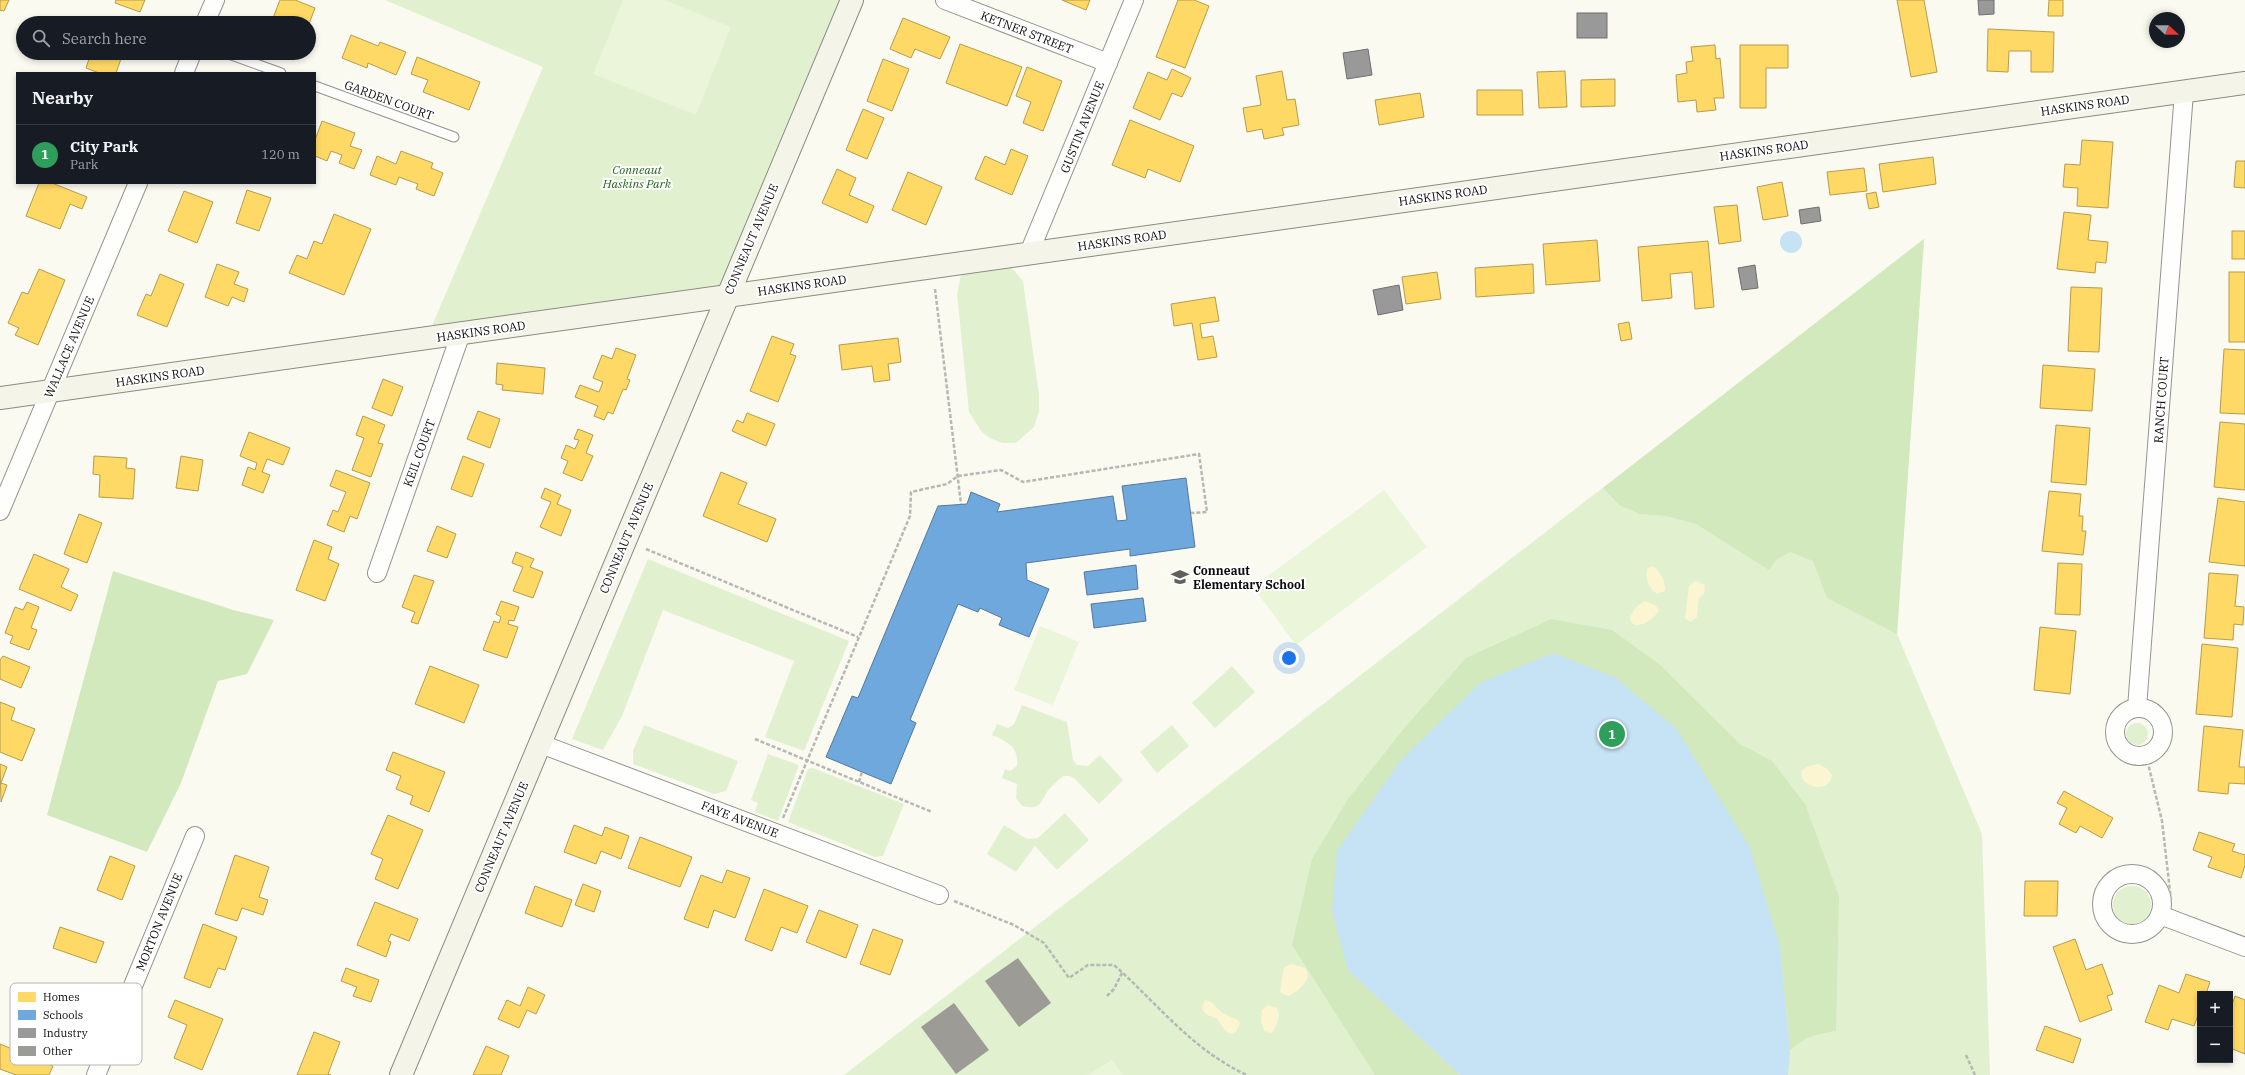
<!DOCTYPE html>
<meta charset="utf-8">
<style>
body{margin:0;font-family:"IBM Plex Serif",serif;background:#20242c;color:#f1f3f6}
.controls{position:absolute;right:12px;bottom:12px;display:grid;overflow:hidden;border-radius:0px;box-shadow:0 2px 6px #0003}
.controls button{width:36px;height:36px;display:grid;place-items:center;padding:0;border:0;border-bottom:1px solid #363941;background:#171b24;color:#f1f3f6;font:20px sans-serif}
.compass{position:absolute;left:2149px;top:12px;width:36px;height:36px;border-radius:50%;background:#171b24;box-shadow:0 2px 6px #0003;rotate:111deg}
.you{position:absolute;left:1289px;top:658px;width:14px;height:14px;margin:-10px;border:3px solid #fff;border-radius:50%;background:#1a73e8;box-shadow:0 0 0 6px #1a73e833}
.badge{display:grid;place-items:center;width:26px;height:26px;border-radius:50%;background:#ea580c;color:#fff;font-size:13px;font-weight:700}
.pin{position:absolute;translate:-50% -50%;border:2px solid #fff;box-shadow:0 1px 4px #0006}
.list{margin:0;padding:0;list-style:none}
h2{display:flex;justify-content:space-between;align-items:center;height:52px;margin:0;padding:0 16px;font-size:17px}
h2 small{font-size:13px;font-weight:400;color:#9ea1a6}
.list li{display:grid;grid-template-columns:26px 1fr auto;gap:12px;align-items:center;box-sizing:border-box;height:60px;padding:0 16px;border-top:1px solid #363941}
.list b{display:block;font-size:15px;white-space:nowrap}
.list p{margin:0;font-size:13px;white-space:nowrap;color:#9ea1a6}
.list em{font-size:13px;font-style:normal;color:#9ea1a6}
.icon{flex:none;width:22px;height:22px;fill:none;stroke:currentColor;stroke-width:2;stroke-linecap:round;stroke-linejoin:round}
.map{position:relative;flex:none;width:2245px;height:1075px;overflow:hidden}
.search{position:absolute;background:#171b24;box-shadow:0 2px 6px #0003;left:16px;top:16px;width:300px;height:44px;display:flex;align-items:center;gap:10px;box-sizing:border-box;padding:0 14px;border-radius:22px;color:#9ea1a6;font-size:15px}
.panel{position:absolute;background:#171b24;box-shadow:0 2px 6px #0003;left:16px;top:72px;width:300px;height:112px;border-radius:0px}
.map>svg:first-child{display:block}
.green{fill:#e1f1d0}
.forest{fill:#d1e9bd}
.sand{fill:#fbf5d1}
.pitch{fill:#ebf5d9}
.water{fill:#c6e2f5}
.homes{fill:#ffd966;stroke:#b69c4b}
.schools{fill:#6fa8dc;stroke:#51799e}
.industry{fill:#999;stroke:#6f6f6f}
.building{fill:#9d9b96}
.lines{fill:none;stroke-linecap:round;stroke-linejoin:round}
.lane-casing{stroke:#93938f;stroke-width:11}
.street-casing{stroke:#93938f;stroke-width:20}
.secondary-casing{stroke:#8a8a85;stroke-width:24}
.path{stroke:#b7b7b5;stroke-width:2.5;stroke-dasharray:4 2;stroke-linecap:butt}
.lane{stroke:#fefefd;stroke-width:9}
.street{stroke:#fefefd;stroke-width:18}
.secondary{stroke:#f4f4e8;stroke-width:22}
.labels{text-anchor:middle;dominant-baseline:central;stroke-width:4;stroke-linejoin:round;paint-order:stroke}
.street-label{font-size:12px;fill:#0c0c0c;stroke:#fff}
.park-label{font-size:12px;font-style:italic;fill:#25651b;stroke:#fff}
.poi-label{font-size:12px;font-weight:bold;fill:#0c0c0c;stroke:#fff;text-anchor:start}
.key{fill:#fff;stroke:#b6b6b6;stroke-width:1}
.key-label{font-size:11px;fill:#0c0c0c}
</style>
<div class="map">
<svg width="2245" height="1075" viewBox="0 0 2245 1075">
<rect width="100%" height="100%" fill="#fafaf0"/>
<g class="green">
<polygon points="385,0 852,0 727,296 431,328 543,67"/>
<polygon points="1924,239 1897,634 1982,834 1990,1075 844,1075"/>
<polygon points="1011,267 1023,281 1039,395 1039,412 1034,427 1016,443 1002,443 990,438 982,432 969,412 957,294 961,275"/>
<polygon points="648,559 849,641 804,751 765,737 794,661 663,610 622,716 603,750 572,739"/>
<polygon points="1232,666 1255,692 1215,728 1192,703"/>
<path d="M1022,705L1067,722L1073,760L1077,765L1088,766L1100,755L1123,780L1099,804L1075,779L1070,776H1063C1058,781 1051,786 1047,792C1039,805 1040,810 1022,806L1016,798L1017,784L1002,778L1005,769L1010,771L1017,766C1019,747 1008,742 992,735L997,724L1008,728L1014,724Z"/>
<circle cx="2137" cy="734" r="11"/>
<polygon points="644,725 738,761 726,791 714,794 633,764 633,751"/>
<polygon points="1172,725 1189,746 1157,773 1140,752"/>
<polygon points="768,754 799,765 778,821 755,812 758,803 751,800"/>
<polygon points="813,768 904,804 883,856 875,857 788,822 808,769"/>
<polygon points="1065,813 1089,840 1057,870 1035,846 1016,872 987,854 1004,825 1027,839 1038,838"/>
<circle cx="2132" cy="905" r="19"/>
</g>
<g class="forest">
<polygon points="1924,239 1897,634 1827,598 1813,561 1790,552 1776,560 1769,570 1696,524 1667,516 1640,514 1619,505 1603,488"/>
<polygon points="113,571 233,610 274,620 247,674 218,681 181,783 147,852 47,815"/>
<path d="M1551,619L1612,630L1659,664L1740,744L1772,761L1805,804L1839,896L1836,1031C1811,1036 1811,1034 1790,1050L1780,947L1348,970L1460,1075H1375L1292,945L1312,859L1348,799L1406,726L1466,658Z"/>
</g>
<g class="sand">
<path d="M1653,566C1661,571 1666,582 1665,591L1657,594C1649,589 1644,577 1648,568Z"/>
<polygon points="1695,581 1705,585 1704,594 1699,598 1697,617 1690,622 1685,618 1689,586"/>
<path d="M1645,601L1655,605L1659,610C1655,618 1644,626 1635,625L1631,622L1630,617L1636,607Z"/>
<path d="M1818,764L1826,768L1832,775C1829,796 1796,786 1802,770L1806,767Z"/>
<path d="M1291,964L1305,968C1314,978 1298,992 1288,996L1281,993L1280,990L1284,967Z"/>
<path d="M1205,1000C1215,1001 1217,1011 1226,1015C1232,1018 1236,1017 1240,1023L1236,1032C1225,1038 1223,1025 1217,1019C1210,1015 1204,1016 1202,1007Z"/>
<path d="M1268,1005L1277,1008C1281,1016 1277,1024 1273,1032L1270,1033L1264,1031L1261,1021L1262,1010Z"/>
</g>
<g class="pitch">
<polygon points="623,0 665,0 731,27 696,115 593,74"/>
<polygon points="1384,490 1427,547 1296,645 1253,587"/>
<polygon points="1040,626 1079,642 1053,705 1014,690"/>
<polygon points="1112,1060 1123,1075 1087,1075"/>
</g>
<g class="water">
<circle cx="1791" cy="242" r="11"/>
<polygon points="1553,653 1614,677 1676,728 1750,848 1780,947 1790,1050 1788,1075 1460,1075 1348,970 1332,911 1337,851 1401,760 1480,683"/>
</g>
<g class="homes">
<polygon points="0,0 9,0 4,11 0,10"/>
<polygon points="116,0 145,0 140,12 115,3"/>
<polygon points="280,0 295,0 315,8 309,24 271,23"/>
<polygon points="1062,0 1090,0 1086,10"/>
<polygon points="1178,0 1194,0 1209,6 1185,68 1156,57"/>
<polygon points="1897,0 1924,0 1937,72 1911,77"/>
<polygon points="2049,0 2063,0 2063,16 2048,16"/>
<polygon points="903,18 950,37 940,59 915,49 911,58 890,49"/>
<polygon points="1988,29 2054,32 2053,72 2031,72 2031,51 2009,51 2008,72 1987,71"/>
<polygon points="351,35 378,46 380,42 406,52 396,75 368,63 367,68 342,58"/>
<polygon points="960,44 1022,67 1007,106 946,83"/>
<polygon points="1715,45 1716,59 1720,58 1724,98 1714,98 1716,110 1697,112 1696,100 1678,102 1676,75 1687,73 1686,62 1693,61 1691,47"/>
<polygon points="1740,45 1788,45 1788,68 1766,68 1766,108 1740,108"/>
<polygon points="91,53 123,53 116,73 99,73 86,68"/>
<polygon points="417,57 480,82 469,110 423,92 428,80 411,74"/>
<polygon points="883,59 909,69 892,111 867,101"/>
<polygon points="1027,67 1062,81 1043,131 1023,123 1031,102 1016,96"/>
<polygon points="1172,69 1191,78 1182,97 1172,93 1160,120 1133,108 1148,72 1167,80"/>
<polygon points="1282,71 1287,100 1295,99 1299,125 1282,128 1284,135 1264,139 1262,129 1247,132 1243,108 1261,105 1256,76"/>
<polygon points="1565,71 1567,107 1539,108 1537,72"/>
<polygon points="1615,79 1615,106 1581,107 1581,80"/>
<polygon points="1477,90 1522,90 1523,115 1477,115"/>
<polygon points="1420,93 1424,117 1379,125 1375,100"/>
<polygon points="863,109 884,118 867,159 846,150"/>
<polygon points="1130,120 1194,146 1180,182 1148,169 1145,178 1112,165"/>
<polygon points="322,121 355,133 350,146 362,150 354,169 339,163 342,155 331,151 327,161 315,156 315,140"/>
<polygon points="2082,140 2113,142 2108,208 2077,206 2078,188 2063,187 2065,164 2080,165"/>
<polygon points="1011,149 1028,156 1012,195 975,179 985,156 1005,165"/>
<polygon points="401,151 433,163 431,168 443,173 434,196 416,189 418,184 399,177 396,185 370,175 377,156 396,164"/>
<polygon points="1933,157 1936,184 1883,192 1879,164"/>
<polygon points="2236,161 2245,161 2245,188 2234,187"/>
<polygon points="1864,168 1867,191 1830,195 1827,172"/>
<polygon points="837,169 856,178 849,195 874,206 867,223 822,203"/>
<polygon points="908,172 942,187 926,225 892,210"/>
<polygon points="1782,182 1788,216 1763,220 1757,187"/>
<polygon points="39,183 52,183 87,197 82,209 70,204 60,229 26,216"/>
<polygon points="247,190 271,198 259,231 236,223"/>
<polygon points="184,191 213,202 197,243 168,231"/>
<polygon points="1876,192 1879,207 1869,209 1866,194"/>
<polygon points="1737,205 1741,241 1719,244 1714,207"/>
<polygon points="2064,212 2091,215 2088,240 2108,242 2106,263 2096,262 2095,273 2057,269"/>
<polygon points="334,214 371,229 344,295 289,273 297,255 307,259 314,241 322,244"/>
<rect x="2232" y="231" width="13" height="28"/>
<polygon points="1597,240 1600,281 1546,285 1543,244"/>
<polygon points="1708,241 1714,307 1695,309 1692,272 1670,274 1672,298 1642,301 1638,247"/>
<polygon points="217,264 239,272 234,284 248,289 244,302 232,297 228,306 205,297"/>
<polygon points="1533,264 1534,293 1476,297 1475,268"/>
<polygon points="39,269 65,280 38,345 15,335 19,328 8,323 22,292 28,294"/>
<polygon points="1437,272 1441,299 1406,304 1402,277"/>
<rect x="2229" y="272" width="16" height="70"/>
<polygon points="160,274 184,284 167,327 137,315 146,294 151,296"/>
<polygon points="2071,287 2102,288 2099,352 2068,351"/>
<polygon points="1215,297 1219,321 1200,324 1202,338 1213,336 1217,357 1198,360 1192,323 1174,326 1171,304"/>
<polygon points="1629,322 1632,339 1621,341 1618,324"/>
<polygon points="772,336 794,344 790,354 796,356 778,402 750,391"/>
<polygon points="898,338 901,362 888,364 890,380 874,382 872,366 842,370 839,345"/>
<polygon points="616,348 636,355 627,379 630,380 626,390 623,389 613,414 608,412 604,420 594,416 598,406 575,397 580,385 599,392 603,382 593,378 602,355 612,359"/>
<polygon points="2224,349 2245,350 2245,414 2220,413"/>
<polygon points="497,363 545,368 543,394 502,390 503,385 496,384"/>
<polygon points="2043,365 2095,369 2092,411 2040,408"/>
<polygon points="383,379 403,387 392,416 372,408"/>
<polygon points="478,411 500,419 490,448 467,439"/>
<polygon points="747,413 775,424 766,446 732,431 737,420 743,423"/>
<polygon points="363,416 385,425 378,443 383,444 371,477 352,470 364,438 356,435"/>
<polygon points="2220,422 2245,424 2245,490 2214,487"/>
<polygon points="2056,425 2090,428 2086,485 2051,482"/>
<polygon points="578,429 593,435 586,453 593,456 582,481 563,473 568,461 561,458 566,445 575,449 579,440 574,439"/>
<polygon points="249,432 290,448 283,465 267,459 262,472 270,475 263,493 242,485 248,467 255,470 257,463 240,456"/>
<polygon points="94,456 127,458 126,468 135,469 133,499 99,497 100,475 93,474"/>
<polygon points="181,456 203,460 198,491 176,488"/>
<polygon points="463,456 484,464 472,497 451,489"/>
<polygon points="336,470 370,483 357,519 350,516 344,532 327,525 333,510 338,512 346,492 330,486"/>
<polygon points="721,472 747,483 738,504 776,519 767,542 703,516"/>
<polygon points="545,488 561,495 557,504 571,510 561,536 540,527 551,502 541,498"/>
<polygon points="2049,491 2081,494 2079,516 2083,516 2082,531 2086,531 2083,555 2042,551"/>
<polygon points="2218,498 2245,502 2245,566 2209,562"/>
<polygon points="79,514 102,523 87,563 64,554"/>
<polygon points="437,526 456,534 447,558 427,551"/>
<polygon points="314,540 332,547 328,559 339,564 325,601 296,590"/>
<polygon points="516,552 534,559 530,567 543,572 533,598 513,591 523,567 512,563"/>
<polygon points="34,554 69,569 61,587 78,595 71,611 19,589"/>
<polygon points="2058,563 2082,564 2080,615 2055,614"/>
<polygon points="2209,573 2238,575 2235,606 2244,607 2243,625 2234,624 2233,640 2204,638"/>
<polygon points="414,575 434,581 418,624 411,622 415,612 402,607"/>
<polygon points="501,601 519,607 514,621 509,620 508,624 518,627 507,658 483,650 494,621 499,623 501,617 496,614"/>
<polygon points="27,602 39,607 31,628 37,630 29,650 10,643 13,636 5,633 15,607 23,610"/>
<polygon points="2040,627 2076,631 2070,694 2034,690"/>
<polygon points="2202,644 2238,648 2232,717 2196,714"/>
<polygon points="3,656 30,667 21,688 0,679 0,660"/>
<polygon points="430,666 479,685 464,723 415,704"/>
<polygon points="0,702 15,708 11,720 35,729 22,761 0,752"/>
<polygon points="2204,726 2243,730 2239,767 2245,767 2245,784 2229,783 2228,794 2198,791"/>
<polygon points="393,752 445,772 429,812 410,804 413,796 396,789 401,776 386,770"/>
<polygon points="0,764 7,767 1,783 7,785 1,802"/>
<polygon points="2064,791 2113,818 2102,838 2080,826 2076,833 2059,824 2067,808 2057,803"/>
<polygon points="388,815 423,830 398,889 375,879 383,859 371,854"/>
<polygon points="574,825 602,836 605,827 629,836 621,859 601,851 596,864 564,852"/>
<polygon points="2199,832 2235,844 2232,851 2245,855 2245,865 2241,878 2208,867 2212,857 2193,850"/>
<polygon points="640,837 692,857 680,887 628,868"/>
<polygon points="235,855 269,867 259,897 268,900 263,915 242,908 237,921 215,914"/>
<polygon points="110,856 135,866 122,900 97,890"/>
<polygon points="727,870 750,878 735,918 714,910 708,928 684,919 701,875 722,883"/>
<polygon points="2025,881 2058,881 2057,916 2024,916"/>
<polygon points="583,884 601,891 594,912 575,905"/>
<polygon points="535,886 572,900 562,927 525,913"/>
<polygon points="764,889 808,906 797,933 781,927 772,951 745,940"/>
<polygon points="375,902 418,919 409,941 391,934 388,941 391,942 386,957 357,945"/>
<polygon points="819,910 858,925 846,958 806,942"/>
<polygon points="203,924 237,937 225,970 218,968 210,988 184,978"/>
<polygon points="60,927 104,942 96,963 53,948"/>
<polygon points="873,929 903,940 890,975 860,964"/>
<polygon points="2075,939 2086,970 2102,964 2113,994 2107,996 2112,1010 2080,1022 2053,947"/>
<polygon points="346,968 379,980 371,1002 353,996 357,987 341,981"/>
<polygon points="2186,974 2210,982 2206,994 2200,994 2200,1010 2194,1026 2172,1019 2168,1030 2145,1022 2159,985 2179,993"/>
<polygon points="528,987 545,995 536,1014 527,1010 519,1028 498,1019 507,1000 520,1006"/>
<polygon points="2235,996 2245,1000 2245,1054 2230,1048 2230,1011"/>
<polygon points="175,1000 223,1019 202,1070 174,1058 187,1025 168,1017"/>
<polygon points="2045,1026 2081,1039 2073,1063 2036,1050"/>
<polygon points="314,1032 340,1042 328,1074 331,1075 297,1075"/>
<polygon points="0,1044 53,1066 49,1075 16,1075 0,1069"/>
<polygon points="486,1046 509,1056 501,1075 473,1075"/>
</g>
<g class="schools">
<polygon points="1186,478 1195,547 1130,556 1130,549 1026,563 1027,580 1049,589 1029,637 999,625 1002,618 980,608 978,612 958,604 910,720 916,723 891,784 826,757 852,696 858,698 938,506 967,504 971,492 1000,504 997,512 1113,496 1117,521 1127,520 1122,486"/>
<polygon points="1136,565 1138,589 1087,595 1084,572"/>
<polygon points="1143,598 1146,621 1094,628 1091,604"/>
</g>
<g class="industry">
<polygon points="1978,0 1994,0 1994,14 1979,15"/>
<rect x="1577" y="13" width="30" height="25"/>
<polygon points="1368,49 1372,75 1347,79 1343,53"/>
<polygon points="1819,207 1821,221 1801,224 1799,210"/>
<polygon points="1755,265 1758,288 1742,290 1738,268"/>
<polygon points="1399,285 1403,310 1378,315 1373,290"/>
</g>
<g class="building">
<polygon points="1018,958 1051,1003 1019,1027 985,981"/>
<polygon points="954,1003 989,1050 956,1074 921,1027"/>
</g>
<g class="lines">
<g class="lane-casing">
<g id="lane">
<polyline points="226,53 281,73"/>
<polyline points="315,86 454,137"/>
</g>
</g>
<g class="street-casing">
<g id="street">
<polyline points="945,0 1108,63"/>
<polyline points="205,23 215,0"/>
<polyline points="184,73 192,53"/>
<polyline points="1029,253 1134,0"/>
<polyline points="0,511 138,183"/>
<polyline points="377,573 461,333"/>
<polyline points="2137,708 2184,92"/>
<circle cx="2139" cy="732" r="24"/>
<polyline points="541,744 939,895"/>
<circle cx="2132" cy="904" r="30"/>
<polyline points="2160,915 2245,947"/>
<polyline points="96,1075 195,836"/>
</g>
</g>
<g class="secondary-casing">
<g id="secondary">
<polyline points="0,398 2245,83"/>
<polyline points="401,1075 852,0"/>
</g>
</g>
<g class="path">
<polyline points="935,289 961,504"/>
<polyline points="646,549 858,637"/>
<polyline points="755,739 932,812"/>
<polyline points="2146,755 2162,821 2171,900"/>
<polyline points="859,782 862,772"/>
<polyline points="783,818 910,516 911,492 947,484 958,476 1001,470 1023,482 1199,454 1207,512 1191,513"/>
<path d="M954,901L1014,925L1044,943L1069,978L1088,965H1114C1158,1004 1192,1050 1247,1075"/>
<polyline points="1107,996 1114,989 1122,973"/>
<polyline points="1966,1055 1975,1075"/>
</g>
<use href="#lane" class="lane"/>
<use href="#street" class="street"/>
<use href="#secondary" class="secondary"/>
</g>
<defs>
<g id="school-bare" transform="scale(1.38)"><path d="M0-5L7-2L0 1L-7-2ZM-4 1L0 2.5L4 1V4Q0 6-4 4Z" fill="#5f5f5c" stroke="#fff" stroke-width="2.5" paint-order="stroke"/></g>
</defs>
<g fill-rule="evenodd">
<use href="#school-bare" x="1180" y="577"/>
</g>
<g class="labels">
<g class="street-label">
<text transform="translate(1027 32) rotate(21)">KETNER STREET</text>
<text transform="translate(389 100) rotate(20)">GARDEN COURT</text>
<text transform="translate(2085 105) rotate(-8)">HASKINS ROAD</text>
<text transform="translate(1082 127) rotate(-68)">GUSTIN AVENUE</text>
<text transform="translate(1764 150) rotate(-8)">HASKINS ROAD</text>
<text transform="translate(1443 195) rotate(-8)">HASKINS ROAD</text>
<text transform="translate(751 239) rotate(-67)">CONNEAUT AVENUE</text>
<text transform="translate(1122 240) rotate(-8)">HASKINS ROAD</text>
<text transform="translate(802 285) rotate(-8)">HASKINS ROAD</text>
<text transform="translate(481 331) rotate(-8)">HASKINS ROAD</text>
<text transform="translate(69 347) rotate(-67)">WALLACE AVENUE</text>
<text transform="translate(160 376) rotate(-8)">HASKINS ROAD</text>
<text transform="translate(2161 400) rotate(-86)">RANCH COURT</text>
<text transform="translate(419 453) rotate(-70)">KEIL COURT</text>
<text transform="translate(626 538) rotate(-67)">CONNEAUT AVENUE</text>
<text transform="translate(740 819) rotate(21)">FAYE AVENUE</text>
<text transform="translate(501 837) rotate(-67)">CONNEAUT AVENUE</text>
<text transform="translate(159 922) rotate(-68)">MORTON AVENUE</text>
</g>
<g class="park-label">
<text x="637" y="169">Conneaut<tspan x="637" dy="14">Haskins Park</tspan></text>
</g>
<g class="poi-label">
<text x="1193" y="570">Conneaut<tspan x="1193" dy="14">Elementary School</tspan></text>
</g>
</g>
<rect x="10" y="983" width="132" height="82" rx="6" class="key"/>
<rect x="18" y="992" width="18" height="10" fill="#ffd966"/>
<rect x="18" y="1010" width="18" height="10" fill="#6fa8dc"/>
<rect x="18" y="1028" width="18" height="10" fill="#999"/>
<rect x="18" y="1046" width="18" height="10" fill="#9d9b96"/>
<g class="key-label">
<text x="43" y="1001">Homes</text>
<text x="43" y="1019">Schools</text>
<text x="43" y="1037">Industry</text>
<text x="43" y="1055">Other</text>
</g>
</svg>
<div class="controls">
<button>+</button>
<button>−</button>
</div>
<svg class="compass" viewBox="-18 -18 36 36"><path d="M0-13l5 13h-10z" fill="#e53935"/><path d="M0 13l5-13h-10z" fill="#9ea1a6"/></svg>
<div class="you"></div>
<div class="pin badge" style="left:1612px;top:734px;background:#2e9e5b">1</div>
<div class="search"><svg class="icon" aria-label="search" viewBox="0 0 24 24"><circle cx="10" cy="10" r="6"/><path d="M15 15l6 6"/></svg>Search here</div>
<section class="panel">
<h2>Nearby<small></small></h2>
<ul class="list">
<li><span class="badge" style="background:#2e9e5b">1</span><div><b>City Park</b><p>Park</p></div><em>120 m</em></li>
</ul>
</section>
</div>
